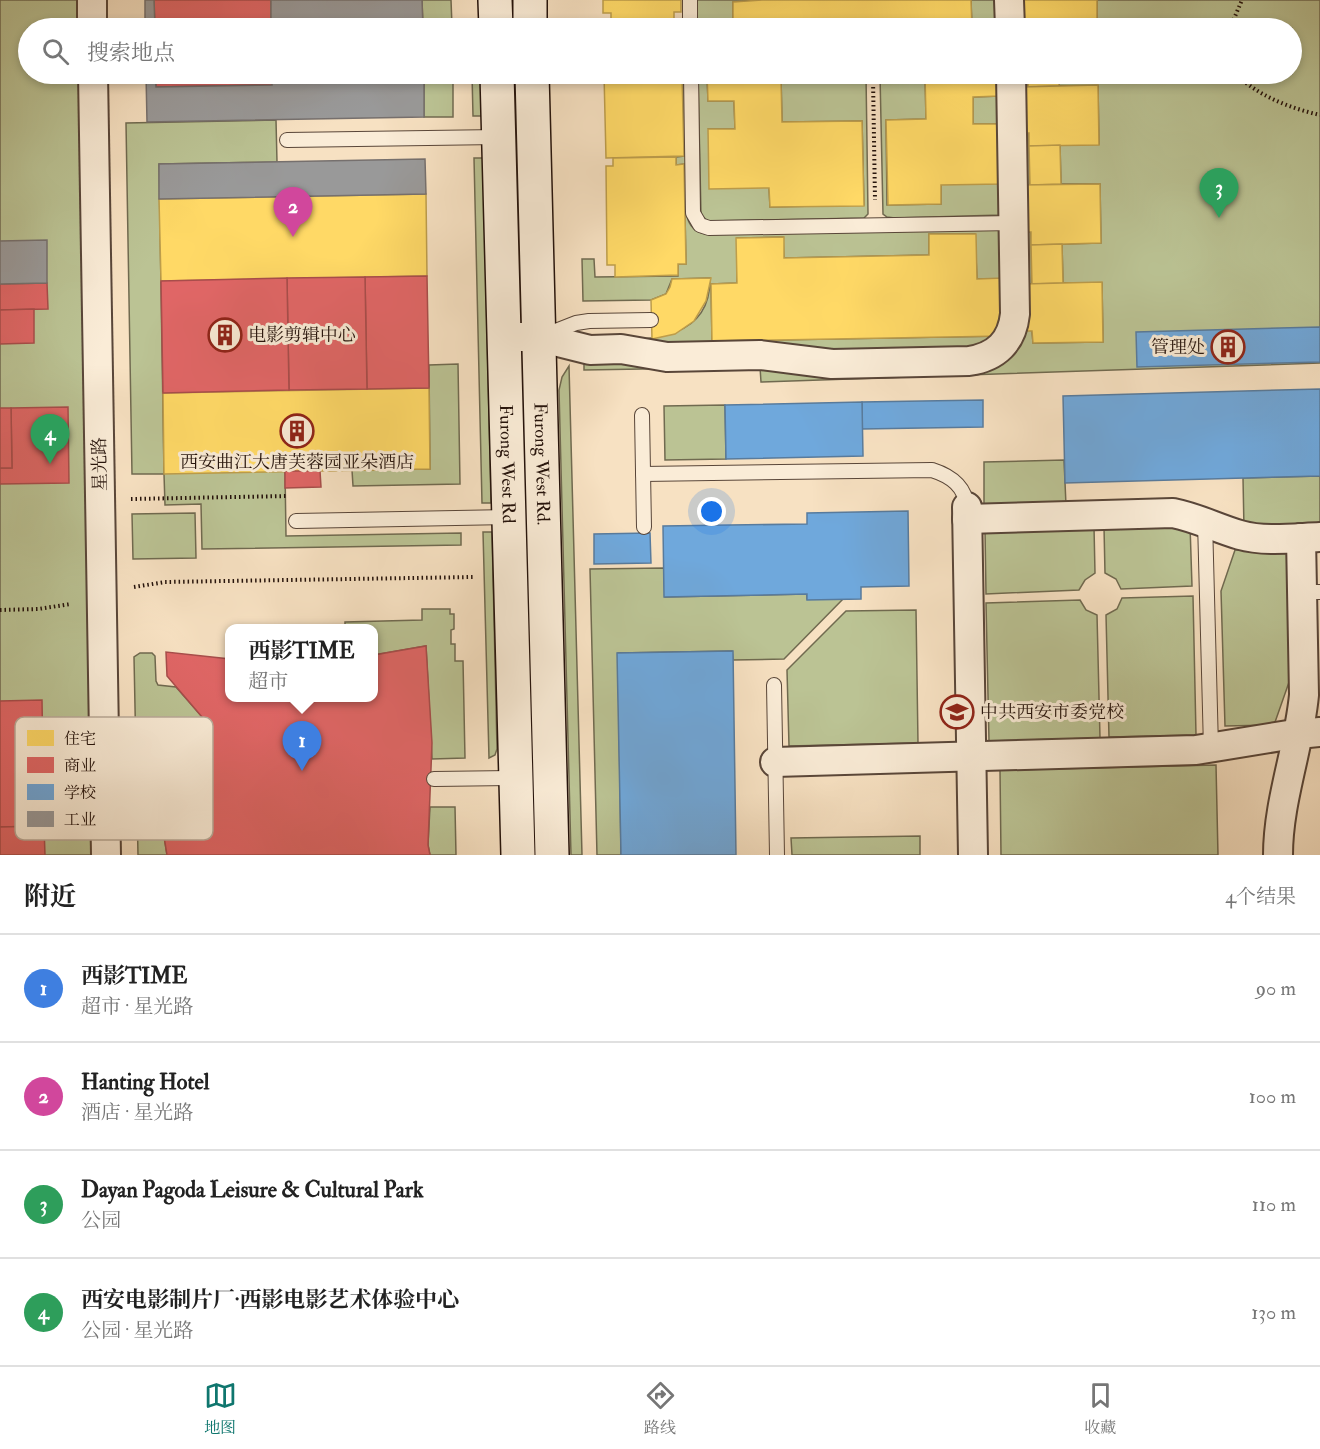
<!DOCTYPE html>
<html lang="zh">
<meta charset="utf-8">
<style>
body{margin:0;font-family:"IM FELL Double Pica","Noto Serif SC",serif;background:#f6f6f6;color:#222}
.you{position:absolute;left:712px;top:512px;width:21px;height:21px;margin:-15px;border:4px solid #fff;border-radius:50%;background:#1a73e8;box-shadow:0 0 0 9px #1a73e833}
.badge{display:grid;place-items:center;width:39px;height:39px;border-radius:50%;background:#0f766e;color:#fff;font-size:20px;font-weight:700}
.pin{position:absolute;translate:-50% -50px;filter:drop-shadow(0 2px 3px #0008)}
.pin::after{content:'';position:absolute;top:32px;width:21px;height:18px;background:inherit;clip-path:polygon(0 0,100% 0,50% 100%)}
.popup{position:absolute;left:225px;top:624px;width:153px;height:78px;box-sizing:border-box;display:grid;place-content:center;border-radius:12px;background:#fff;filter:drop-shadow(0 2px 4px #0005);font-size:20px;white-space:nowrap;color:#767676}
.popup b{font-size:22px;color:#222}
.popup::after{content:'';position:absolute;left:50%;top:100%;margin-left:-12px;border:12px solid transparent;border-top-color:#fff}
.list{margin:0;padding:0;list-style:none}
h2{display:flex;justify-content:space-between;align-items:center;height:78px;margin:0;padding:0 24px;font-size:26px}
h2 small{font-size:20px;font-weight:400;color:#767676}
.list li{display:grid;grid-template-columns:39px 1fr auto;gap:18px;align-items:center;box-sizing:border-box;height:108px;padding:0 24px;border-top:2px solid #e0e0e0}
.list b{display:block;font-size:22px;white-space:nowrap}
.list p{margin:0;font-size:20px;white-space:nowrap;color:#767676}
.list em{font-size:20px;font-style:normal;color:#767676}
.icon{flex:none;width:33px;height:33px;fill:none;stroke:currentColor;stroke-width:2;stroke-linecap:round;stroke-linejoin:round}
.map{position:relative;flex:none;width:1320px;height:855px;overflow:hidden}
.search{position:absolute;background:#fff;box-shadow:0 3px 9px #0003;left:18px;right:18px;top:18px;height:66px;display:flex;align-items:center;gap:15px;box-sizing:border-box;padding:0 21px;border-radius:33px;color:#767676;font-size:22px}
.sheet{height:510px;background:#fff}
nav{display:flex;justify-content:space-around;align-items:center;box-sizing:border-box;height:84px;border-top:2px solid #e0e0e0;background:#fff;font-size:16px;color:#767676}
nav a{display:grid;justify-items:center;gap:3px}
nav .on{color:#0f766e}
.map>svg:first-child{display:block}
.green{fill:#bbc394;stroke:#706a50;stroke-width:1.5}
.homes{fill:#ffd966;stroke:#bd9d4b;stroke-width:1.5}
.shops{fill:#e06666;stroke:#a84d4b;stroke-width:1.5}
.schools{fill:#6fa8dc;stroke:#587b9d;stroke-width:1.5}
.industry{fill:#999;stroke:#76706e;stroke-width:1.5}
.lines{fill:none;stroke-linecap:round;stroke-linejoin:round}
.lane-casing{stroke:#594639;stroke-width:16}
.street-casing{stroke:#594639;stroke-width:32}
.secondary-casing{stroke:#24120b;stroke-width:36}
.path{stroke:#24120b;stroke-width:4;stroke-dasharray:1.5 3;stroke-linecap:butt}
.lane{stroke:#faecd7;stroke-width:14}
.street{stroke:#faecd7;stroke-width:28}
.secondary{stroke:#faecd7;stroke-width:33}
.labels{text-anchor:middle;dominant-baseline:central;stroke-width:6;stroke-linejoin:round;paint-order:stroke}
.poi-label{font-size:18px;fill:#24120b;stroke:#faecd7;text-anchor:start}
.street-label{font-size:18px;fill:#24120b;stroke:#faecd7}
.key{fill:#faecd7;stroke:#baab9a;stroke-width:1.5}
.key-label{font-size:16px;fill:#24120b}
</style>
<div class="map">
<svg width="1320" height="855" viewBox="0 0 1320 855">
<rect width="100%" height="100%" fill="#f7e1c2"/>
<filter id="stains"><feTurbulence type="fractalNoise" baseFrequency=".00333" numOctaves="4"/><feColorMatrix values="0 0 0 0 .2 0 0 0 0 .09 0 0 0 0 .02 0 0 0 .5 -.17"/></filter>
<radialGradient id="worn" r=".72"><stop offset=".6" stop-color="#630" stop-opacity="0"/><stop offset="1" stop-color="#630" stop-opacity=".3"/></radialGradient>
<g class="green">
<polygon points="0,0 91,0 92,28 28,28 28,74 93,74 106,855 0,855"/>
<polygon points="422,0 451,0 452,26 423,27"/>
<polygon points="697,0 762,0 762,1 733,2 733,28 697,28"/>
<polygon points="971,0 1001,0 1002,28 972,28"/>
<polygon points="1097,0 1320,0 1320,363 761,382 760,367 584,370 584,358 994,363 1018,74 1028,74 1028,87 1020,87 1021,133 1029,133 1030,185 1022,185 1023,232 1031,232 1032,284 1023,284 1032,331 1033,343 1103,342 1102,283 1063,283 1062,244 1101,243 1100,184 1061,184 1060,145 1099,144 1098,86 1059,86 1060,74 1292,74 1292,28 1097,28"/>
<rect x="424" y="74" width="29" height="43"/>
<polygon points="472,74 481,74 482,116 473,116"/>
<path d="M682,74H684L687,216C689,226 696,233 707,234L1002,230L1003,279H977L975,234H929V255L784,258L783,237L737,238V283L711,284L712,341L1001,336L991,346L828,356L590,340C637,339 711,347 710,278L672,279L666,294L651,300L583,301L582,259H594L595,277L678,276V264H686L684,164L676,165V157L684,156Z"/>
<polygon points="698,74 707,74 708,101 734,101 735,129 709,129 769,188 770,207 864,205 862,121 782,122 781,77 866,75 868,214 864,218 708,221 701,215"/>
<polygon points="925,74 926,119 886,120 887,205 941,204 941,185 1000,124 973,124 973,97 1000,96 1001,215 895,218 887,217 883,214 880,75"/>
<polygon points="276,120 277,162 159,164 164,473 285,471 286,536 461,533 461,545 202,549 201,504 165,505 164,474 132,474 126,123"/>
<polygon points="474,158 483,158 491,503 482,503"/>
<polygon points="458,364 460,484 353,486 352,470 430,469 429,365"/>
<polygon points="569,366 582,855 571,855 559,390 562,377"/>
<polygon points="725,405 726,459 665,460 664,406"/>
<polygon points="1064,460 1066,505 984,507 984,462"/>
<polygon points="1320,476 1320,527 1244,529 1243,478"/>
<polygon points="195,513 196,558 133,559 132,514"/>
<polygon points="1190,525 1192,586 1121,589 1116,579 1105,573 1104,527"/>
<polygon points="1094,527 1095,573 1085,580 1079,590 986,594 985,530"/>
<polygon points="483,532 492,532 497,749 495,755 489,758"/>
<polygon points="1291,549 1294,668 1274,725 1225,726 1221,591 1235,550"/>
<polygon points="664,568 665,597 807,594 807,599 843,599 784,659 733,660 732,651 618,653 621,855 597,855 590,569"/>
<polygon points="1193,596 1196,735 1109,737 1106,615 1117,609 1122,598"/>
<polygon points="1080,600 1086,610 1097,615 1100,738 989,741 986,603"/>
<polygon points="422,609 450,609 450,614 454,614 454,629 451,630 451,644 455,644 455,661 463,661 465,758 432,759 426,646 374,655 374,628 345,628 345,622 422,620"/>
<polygon points="916,610 918,743 789,746 787,670 846,611"/>
<polygon points="140,653 152,653 155,656 156,681 158,685 176,687 203,718 158,799 167,855 138,855 134,657"/>
<polygon points="1216,765 1218,855 1001,855 1000,770"/>
<polygon points="430,807 455,807 456,855 430,855 428,845"/>
<polygon points="920,836 920,855 792,855 791,838"/>
</g>
<g class="homes">
<polygon points="603,0 681,0 681,12 674,12 674,21 611,22 611,13 603,13"/>
<polygon points="762,0 971,0 972,28 733,28 733,2"/>
<polygon points="1018,0 1097,0 1097,28 1019,28"/>
<polygon points="681,21 682,28 603,28 603,22"/>
<polygon points="604,74 682,74 684,156 606,158"/>
<polygon points="707,74 999,74 1000,96 973,97 973,124 1000,124 1001,184 941,185 941,204 888,205 886,120 926,119 925,74 781,77 782,122 862,121 864,206 770,207 769,188 709,189 708,129 735,129 734,101 708,101"/>
<polygon points="1028,74 1060,74 1059,86 1028,87"/>
<polygon points="1098,85 1099,145 1029,146 1029,133 1020,133 1020,87"/>
<polygon points="1060,145 1061,184 1030,185 1029,146"/>
<polygon points="676,157 676,165 684,164 686,264 678,264 678,275 615,277 615,265 607,265 606,166 613,166 613,158"/>
<polygon points="1100,184 1101,243 1031,245 1031,232 1022,232 1021,185"/>
<polygon points="426,194 427,276 161,281 159,199"/>
<polygon points="929,234 976,234 977,279 1003,278 1004,336 712,341 711,284 737,283 736,238 784,237 784,258 929,255"/>
<polygon points="1062,244 1063,283 1032,284 1031,245"/>
<polygon points="711,278 706,301 694,321 675,334 652,339 651,300 666,294 670,287 672,279"/>
<polygon points="1102,282 1103,342 1033,343 1032,331 1024,331 1023,284"/>
<polygon points="429,388 430,469 164,474 163,393"/>
</g>
<g class="shops">
<polygon points="154,0 271,0 271,28 155,28"/>
<polygon points="155,74 272,74 272,85 156,87"/>
<polygon points="427,276 429,388 367,389 365,277"/>
<polygon points="365,277 367,389 289,390 287,278"/>
<polygon points="287,278 289,390 163,393 161,281"/>
<polygon points="47,283 48,309 0,310 0,284"/>
<polygon points="34,309 34,343 0,344 0,310"/>
<polygon points="68,407 69,483 0,484 0,468 12,468 11,408"/>
<polygon points="0,408 11,408 12,468 0,468"/>
<polygon points="285,471 320,471 321,487 285,488"/>
<polygon points="426,646 432,743 428,845 430,855 167,855 158,799 203,718 167,676 166,652 230,659 230,698 374,698 374,655"/>
<polygon points="42,700 44,826 0,827 0,701"/>
<polygon points="44,826 45,855 0,855 0,827"/>
</g>
<g class="schools">
<polygon points="1320,327 1320,362 1137,367 1136,332"/>
<polygon points="1320,389 1320,476 1065,483 1063,396"/>
<polygon points="983,400 983,427 862,429 862,402"/>
<polygon points="862,402 863,456 726,459 725,405"/>
<polygon points="908,511 909,586 861,587 861,599 807,600 807,594 664,597 663,526 807,524 807,513"/>
<polygon points="650,533 651,563 594,564 594,534"/>
<polygon points="733,651 736,855 621,855 617,653"/>
</g>
<g class="industry">
<polygon points="145,0 154,0 155,28 145,28"/>
<polygon points="271,0 422,0 423,28 271,28"/>
<polygon points="146,74 155,74 156,87 272,85 272,74 424,74 424,117 147,122"/>
<polygon points="425,159 426,194 159,199 159,164"/>
<polygon points="47,240 47,283 0,284 0,241"/>
</g>
<g class="lines">
<g class="lane-casing">
<g id="lane">
<polyline points="690,0 690,28"/>
<polyline points="691,74 693,213 700,225 709,228 1013,223"/>
<polyline points="287,140 498,137"/>
<polyline points="548,334 576,323 589,321 651,320"/>
<polyline points="642,415 644,527"/>
<path d="M643,474L932,470C951,476 965,486 967,507"/>
<polyline points="296,521 509,517"/>
<polyline points="1205,521 1211,748"/>
<polyline points="1302,592 1320,592"/>
<polyline points="774,685 777,855"/>
<polyline points="434,779 516,778"/>
</g>
</g>
<g class="street-casing">
<g id="street">
<polyline points="92,0 92,28"/>
<polyline points="1009,0 1010,28"/>
<polyline points="93,74 106,855"/>
<path d="M504,337H538L590,350L621,349L667,357L760,355L832,364L969,361C996,357 1012,342 1015,314L1011,74"/>
<polyline points="967,507 973,855"/>
<path d="M967,519L1173,513C1198,518 1216,528 1240,535C1265,542 1294,538 1320,537"/>
<polyline points="775,762 1196,750 1288,735 1320,732"/>
<path d="M1278,855C1278,801 1299,749 1304,695L1301,538"/>
</g>
</g>
<g class="secondary-casing">
<g id="secondary">
<polyline points="495,0 496,28"/>
<polyline points="530,0 530,28"/>
<path id="s1" d="M497,74L518,855"/>
<path id="s2" d="M532,74L552,855"/>
</g>
</g>
<g class="path">
<polyline points="1230,28 1242,0"/>
<path d="M1236,74C1258,96 1290,108 1320,115"/>
<polyline points="873,78 875,200"/>
<polyline points="131,499 288,496"/>
<polyline points="134,587 165,582 474,577"/>
<polyline points="0,610 38,609 71,604"/>
</g>
<use href="#lane" class="lane"/>
<use href="#street" class="street"/>
<use href="#secondary" class="secondary"/>
</g>
<defs>
<g id="building-ring" transform="scale(1.725)"><circle r="9.5" fill="#faecd7" stroke="#8f2418" stroke-width="1.5"/><path d="M-4-6H4V6H1V3H-1V6H-4ZM-2.5-4.3h1.7v1.8h-1.7ZM.8-4.3h1.7v1.8H.8ZM-2.5-1h1.7V.8h-1.7ZM.8-1h1.7V.8H.8Z" fill="#8f2418"/></g>
<g id="school-ring" transform="scale(1.725)"><circle r="9.5" fill="#faecd7" stroke="#8f2418" stroke-width="1.5"/><path d="M0-5L7-2L0 1L-7-2ZM-4 1L0 2.5L4 1V4Q0 6-4 4Z" fill="#8f2418"/></g>
</defs>
<g fill-rule="evenodd">
<use href="#building-ring" x="225" y="335"/>
<use href="#building-ring" x="1228" y="347"/>
<use href="#building-ring" x="297" y="431"/>
<use href="#school-ring" x="957" y="712"/>
</g>
<g class="labels">
<g class="poi-label">
<text x="248" y="335">电影剪辑中心</text>
<text x="1205" y="347" text-anchor="end">管理处</text>
<text x="297" y="462" text-anchor="middle">西安曲江大唐芙蓉园亚朵酒店</text>
<text x="980" y="712">中共西安市委党校</text>
</g>
<g class="street-label">
<text transform="translate(100 464) rotate(-91)">星光路</text>
<text stroke="none"><textPath href="#s1" startOffset="390">Furong West Rd</textPath></text>
<text stroke="none"><textPath href="#s2" startOffset="390">Furong West Rd.</textPath></text>
</g>
</g>
<rect x="15" y="717" width="198" height="123" rx="9" class="key"/>
<rect x="27" y="730" width="27" height="16" fill="#ffd966"/>
<rect x="27" y="757" width="27" height="16" fill="#e06666"/>
<rect x="27" y="784" width="27" height="16" fill="#6fa8dc"/>
<rect x="27" y="811" width="27" height="16" fill="#999"/>
<g class="key-label">
<text x="64" y="744">住宅</text>
<text x="64" y="771">商业</text>
<text x="64" y="798">学校</text>
<text x="64" y="825">工业</text>
</g>
<rect width="100%" height="100%" filter="url(#stains)"/>
<rect width="100%" height="100%" fill="url(#worn)"/>
</svg>
<div class="you"></div>
<div class="pin badge" style="left:302px;top:771px;background:#3f7fe0">1</div>
<div class="popup"><b>西影TIME</b>超市</div>
<div class="pin badge" style="left:293px;top:237px;background:#d1479c">2</div>
<div class="pin badge" style="left:1219px;top:218px;background:#2e9e5b">3</div>
<div class="pin badge" style="left:50px;top:464px;background:#2e9e5b">4</div>
<div class="search"><svg class="icon" aria-label="search" viewBox="0 0 24 24"><circle cx="10" cy="10" r="6"/><path d="M15 15l6 6"/></svg>搜索地点</div>
</div>
<section class="sheet">
<h2>附近<small>4个结果</small></h2>
<ul class="list">
<li><span class="badge" style="background:#3f7fe0">1</span><div><b>西影TIME</b><p>超市 · 星光路</p></div><em>90 m</em></li>
<li><span class="badge" style="background:#d1479c">2</span><div><b>Hanting Hotel</b><p>酒店 · 星光路</p></div><em>100 m</em></li>
<li><span class="badge" style="background:#2e9e5b">3</span><div><b>Dayan Pagoda Leisure &amp; Cultural Park</b><p>公园</p></div><em>110 m</em></li>
<li><span class="badge" style="background:#2e9e5b">4</span><div><b>西安电影制片厂·西影电影艺术体验中心</b><p>公园 · 星光路</p></div><em>130 m</em></li>
</ul>
</section>
<nav>
<a class="on"><svg class="icon" aria-label="map" viewBox="0 0 24 24"><path d="M3 6l6-2 6 2 6-2v14l-6 2-6-2-6 2zM9 4v14M15 6v14"/></svg>地图</a>
<a><svg class="icon" aria-label="directions" viewBox="0 0 24 24"><path d="M12 3l9 9-9 9-9-9zM9 14v-3h6M13 9l2 2-2 2"/></svg>路线</a>
<a><svg class="icon" aria-label="saved" viewBox="0 0 24 24"><path d="M7 4h10v16l-5-4-5 4z"/></svg>收藏</a>
</nav>
